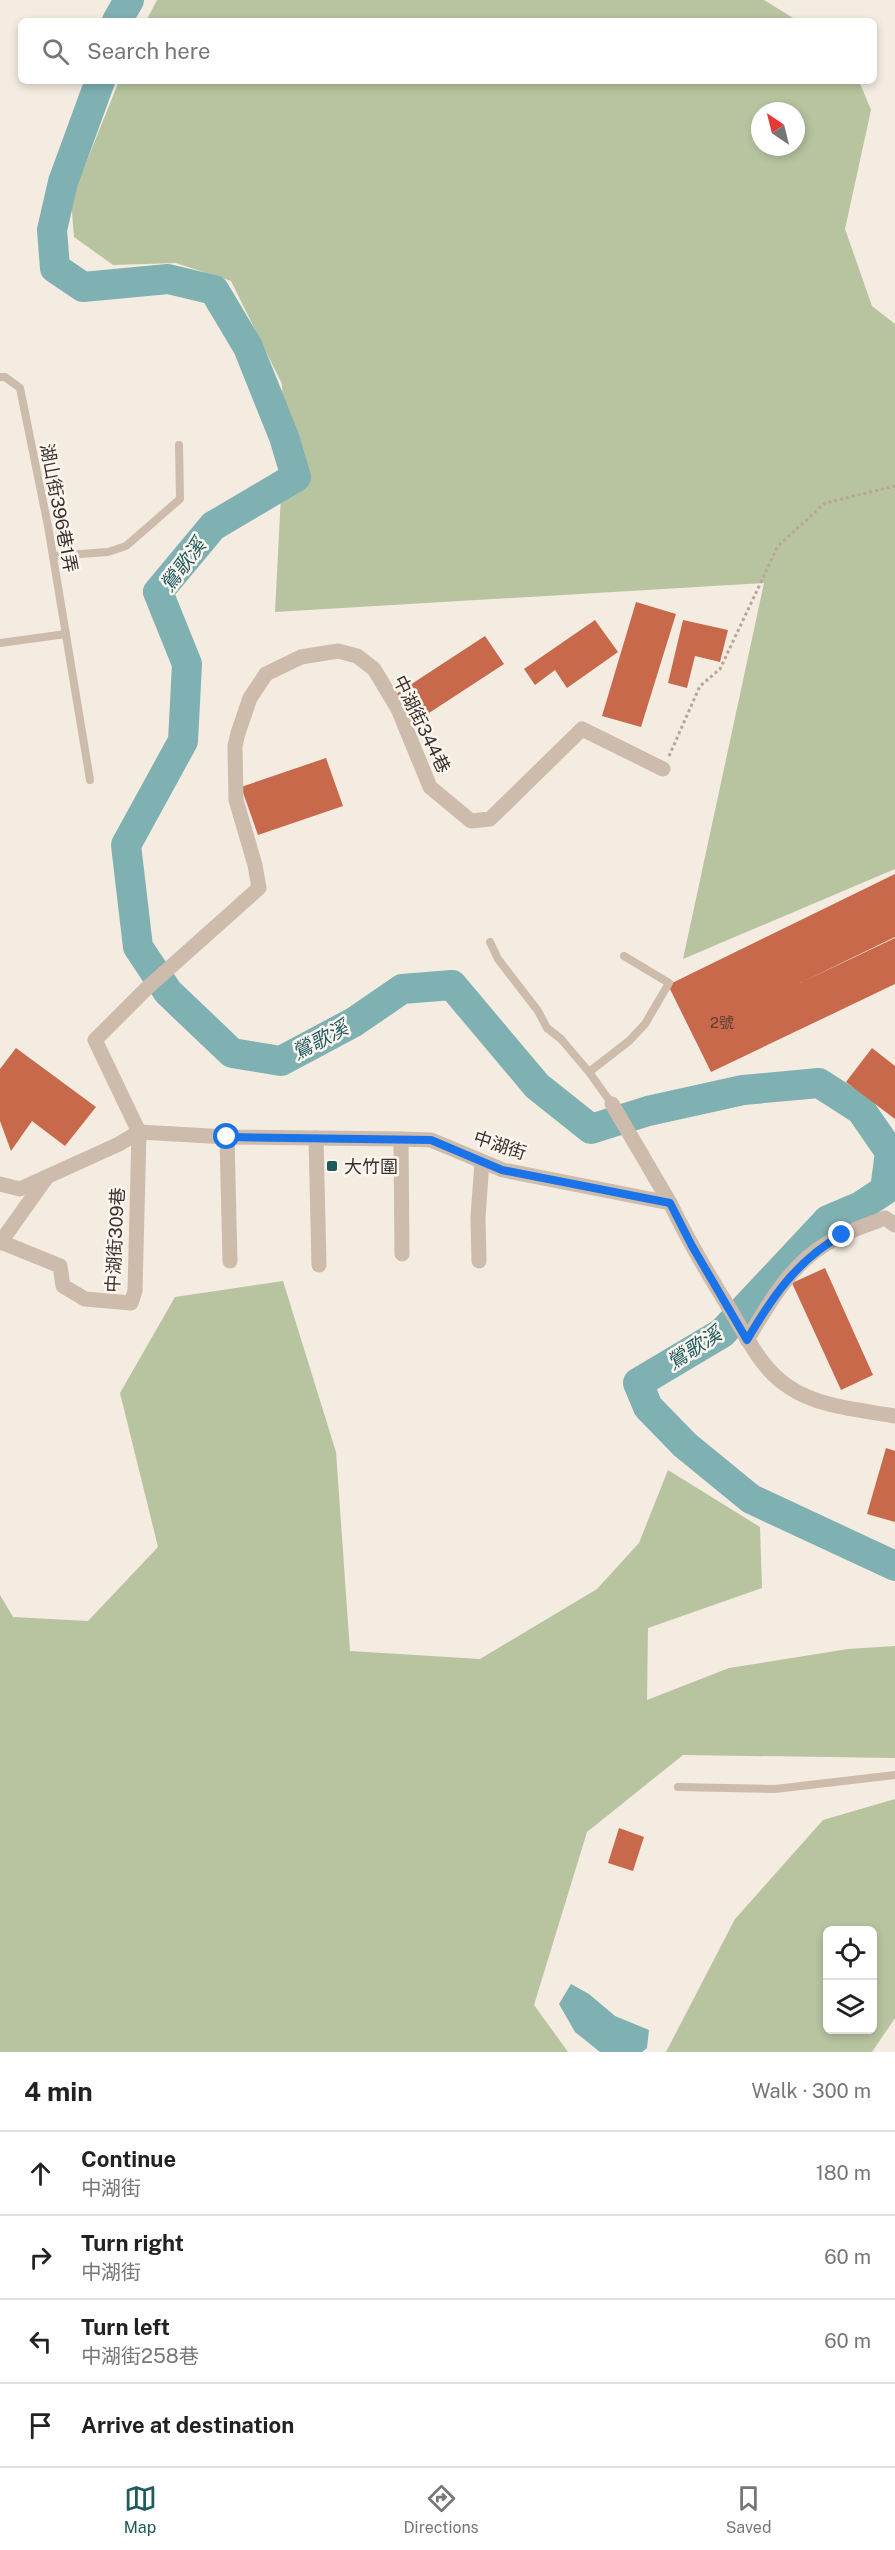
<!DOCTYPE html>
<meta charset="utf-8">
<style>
body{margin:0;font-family:"Public Sans","Noto Sans TC",sans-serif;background:#f6f6f6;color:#222}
.controls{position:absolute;right:18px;bottom:18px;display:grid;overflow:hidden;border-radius:9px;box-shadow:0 3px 9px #0003}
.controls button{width:54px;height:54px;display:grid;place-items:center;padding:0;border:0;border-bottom:2px solid #e0e0e0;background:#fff;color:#222;font:30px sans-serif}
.compass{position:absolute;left:751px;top:102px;width:54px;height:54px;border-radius:50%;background:#fff;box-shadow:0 3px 9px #0003;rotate:325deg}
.stop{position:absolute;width:18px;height:18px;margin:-14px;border:4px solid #1a73e8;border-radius:50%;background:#fff}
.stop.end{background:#1a73e8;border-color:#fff;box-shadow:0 2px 6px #0008}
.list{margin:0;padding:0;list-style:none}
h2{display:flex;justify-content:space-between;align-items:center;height:78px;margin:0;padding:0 24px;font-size:26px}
h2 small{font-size:20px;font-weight:400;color:#767676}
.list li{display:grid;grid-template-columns:39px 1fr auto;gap:18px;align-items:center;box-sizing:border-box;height:84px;padding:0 24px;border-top:2px solid #e0e0e0}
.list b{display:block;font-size:22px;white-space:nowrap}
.list p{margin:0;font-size:20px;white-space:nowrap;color:#767676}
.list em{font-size:20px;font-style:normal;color:#767676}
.icon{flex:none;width:33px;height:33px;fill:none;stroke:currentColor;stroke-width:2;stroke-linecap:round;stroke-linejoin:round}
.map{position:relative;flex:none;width:895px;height:2052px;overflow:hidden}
.search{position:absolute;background:#fff;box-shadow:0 3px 9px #0003;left:18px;right:18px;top:18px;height:66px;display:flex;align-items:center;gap:15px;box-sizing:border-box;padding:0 21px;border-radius:9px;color:#767676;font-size:22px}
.sheet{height:414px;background:#fff}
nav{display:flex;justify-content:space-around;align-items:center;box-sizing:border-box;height:84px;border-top:2px solid #e0e0e0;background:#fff;font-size:16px;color:#767676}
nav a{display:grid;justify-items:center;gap:3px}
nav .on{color:#1f5a5e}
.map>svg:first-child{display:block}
.green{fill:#b8c4a0;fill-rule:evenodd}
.water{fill:#7fb0b2}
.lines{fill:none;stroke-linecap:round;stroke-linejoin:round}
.river{stroke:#7fb0b2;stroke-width:30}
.building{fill:#c8694b}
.path{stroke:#b9a596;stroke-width:3;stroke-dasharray:3 3;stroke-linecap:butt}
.lane{stroke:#cdbbac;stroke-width:8}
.street{stroke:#cdbbac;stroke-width:15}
.route{stroke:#1a73e8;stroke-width:8}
.poi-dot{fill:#1f5a5e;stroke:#fbf5ee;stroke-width:2}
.labels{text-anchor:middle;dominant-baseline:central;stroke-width:5;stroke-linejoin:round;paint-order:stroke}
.number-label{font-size:15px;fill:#5e3e33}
.street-label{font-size:18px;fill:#3b302b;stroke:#fbf5ee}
.poi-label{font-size:18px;fill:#3b302b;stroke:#fbf5ee;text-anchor:start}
.water-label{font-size:20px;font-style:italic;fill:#1f5a5e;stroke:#fbf5ee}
</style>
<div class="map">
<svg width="895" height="2052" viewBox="0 0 895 2052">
<rect width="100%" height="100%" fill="#f4ebe1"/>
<g class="green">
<polygon points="157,0 764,0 798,21 146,21"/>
<path d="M119,81H859L871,110L845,229L872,306L895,324V869L683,959L764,583L275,612L284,437L282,384L231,281L176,263L113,265L74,237L71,200ZM760,111H796V147H760Z"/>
<polygon points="283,1281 336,1452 350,1651 480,1659 597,1589 639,1543 668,1470 760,1527 762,1588 648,1628 647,1700 729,1668 848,1649 895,1646 895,1758 683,1755 587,1832 534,2005 568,2052 0,2052 0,1595 13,1617 88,1621 158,1547 120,1393 175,1297"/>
<path d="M895,1799V2018L872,2052H666L735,1919L823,1820ZM872,1930V2030H828V1930Z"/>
</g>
<polygon class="water" points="571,1984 589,1994 615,2016 649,2030 647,2048 642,2052 600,2052 575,2032 559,2004"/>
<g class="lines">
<g class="river">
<polyline points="117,21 129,0"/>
<polyline points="100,81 63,182 52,230 55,268 83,287 168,279 214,290 248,347 284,437 296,477 213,526 158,592 187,664 183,741 126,845 138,947 168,992 232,1053 281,1061 354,1022 402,989 452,985 537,1086 591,1129 648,1111 743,1090 819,1083 861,1110 890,1152 885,1190 861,1206 828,1220 722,1333 638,1383 648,1407 685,1445 751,1499 895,1566"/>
</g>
</g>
<g class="building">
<polygon points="636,602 676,614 641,727 602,716"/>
<polygon points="595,620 618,652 567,688 555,670 535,685 524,669"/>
<polygon points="683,620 728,630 720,662 695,656 687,688 668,683"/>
<polygon points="485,636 504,664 406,728 387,700"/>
<polygon points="326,758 343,806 258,835 241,787"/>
<polygon points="895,874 895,937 800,983 895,938 895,984 711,1072 668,985"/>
<polygon points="16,1048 96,1107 65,1146 32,1121 11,1151 0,1121 0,1069"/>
<polygon points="872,1048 895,1066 895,1119 846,1082"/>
<polygon points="825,1268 873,1375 841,1390 792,1283"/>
<polygon points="886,1448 895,1451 895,1522 867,1514"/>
<polygon points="619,1828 644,1837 633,1871 608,1863"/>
</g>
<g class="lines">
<polyline class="path" points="669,756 700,686 720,669 778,546 825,503 895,486"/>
<g class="lane">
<polyline points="0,377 5,377 20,388 48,526 90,780"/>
<polyline points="53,556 108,552 126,546 180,499 179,445"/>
<polyline points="0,643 66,634"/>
<polyline points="490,942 498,959 538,1011 547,1028 561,1039 589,1072 629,1041 645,1024 669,983 624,956"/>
<polyline points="589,1072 612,1104"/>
<polyline points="678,1787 775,1789 895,1775"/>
</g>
<g class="street">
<polyline points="612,1104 670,1203"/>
<polyline points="227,1137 230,1261"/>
<polyline points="316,1138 319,1265"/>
<polyline points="401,1139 402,1254"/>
<path d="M0,1184L20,1189L119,1144L139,1132L227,1137L401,1139L431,1140L503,1170L670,1203C688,1240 709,1276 731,1311C747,1338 762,1370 789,1387C818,1407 861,1410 895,1416"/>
<polyline points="1,1242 60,1266 63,1286 85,1299 131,1303 135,1291 139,1132 95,1040 147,988 259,888 255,865 236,800 235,746 238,733 250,698 266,674 301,657 338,651 357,656 374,669 398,709 430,787 471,821 490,819 582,729 663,769"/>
<polyline points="0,1243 47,1177"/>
<polyline points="479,1261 478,1217 482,1162"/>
<path d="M747,1340C768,1305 790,1265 826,1244C844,1232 865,1226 885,1218L895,1225"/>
</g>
</g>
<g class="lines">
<path class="route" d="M227,1137L431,1140L502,1170L670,1203L692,1246L747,1340C772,1297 798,1259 842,1235"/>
</g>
<rect class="poi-dot" x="326" y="1160" width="12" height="12" rx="3"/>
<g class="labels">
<g class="number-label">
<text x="722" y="1022">2號</text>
</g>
<g class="street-label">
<text transform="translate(59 508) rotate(79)">湖山街396巷1弄</text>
<text transform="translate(422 724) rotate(64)">中湖街344巷</text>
<text transform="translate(500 1145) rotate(18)">中湖街</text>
<text transform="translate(115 1240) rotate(-87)">中湖街309巷</text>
</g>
<g class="poi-label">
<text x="344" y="1166">大竹圍</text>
</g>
<g class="water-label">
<text transform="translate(183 565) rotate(-53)">鶯歌溪</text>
<text transform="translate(320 1040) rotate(-28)">鶯歌溪</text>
<text transform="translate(694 1348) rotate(-33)">鶯歌溪</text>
</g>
</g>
</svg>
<div class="controls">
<button><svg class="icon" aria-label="locate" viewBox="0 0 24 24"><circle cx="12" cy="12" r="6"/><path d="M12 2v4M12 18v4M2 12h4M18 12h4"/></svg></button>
<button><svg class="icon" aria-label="layers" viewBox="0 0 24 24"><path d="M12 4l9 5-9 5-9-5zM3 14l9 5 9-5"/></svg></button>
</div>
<svg class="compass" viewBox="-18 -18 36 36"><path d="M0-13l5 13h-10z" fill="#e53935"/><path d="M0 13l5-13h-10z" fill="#767676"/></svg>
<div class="stop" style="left:227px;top:1137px"></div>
<div class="stop end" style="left:842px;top:1235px"></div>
<div class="search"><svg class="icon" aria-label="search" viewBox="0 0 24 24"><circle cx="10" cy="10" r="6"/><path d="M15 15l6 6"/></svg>Search here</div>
</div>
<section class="sheet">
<h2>4 min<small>Walk · 300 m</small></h2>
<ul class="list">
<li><svg class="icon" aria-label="ahead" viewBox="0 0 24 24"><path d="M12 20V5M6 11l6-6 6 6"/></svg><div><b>Continue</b><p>中湖街</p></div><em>180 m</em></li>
<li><svg class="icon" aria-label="right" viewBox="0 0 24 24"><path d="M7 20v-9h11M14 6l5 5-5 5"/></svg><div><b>Turn right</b><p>中湖街</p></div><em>60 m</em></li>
<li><svg class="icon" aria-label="left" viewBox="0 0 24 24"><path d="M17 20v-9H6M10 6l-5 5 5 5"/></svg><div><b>Turn left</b><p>中湖街258巷</p></div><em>60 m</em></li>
<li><svg class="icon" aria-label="arrive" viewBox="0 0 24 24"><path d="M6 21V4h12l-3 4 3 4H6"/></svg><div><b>Arrive at destination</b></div></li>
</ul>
</section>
<nav>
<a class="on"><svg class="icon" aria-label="map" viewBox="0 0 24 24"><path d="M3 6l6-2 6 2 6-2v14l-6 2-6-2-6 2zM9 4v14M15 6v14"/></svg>Map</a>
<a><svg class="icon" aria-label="directions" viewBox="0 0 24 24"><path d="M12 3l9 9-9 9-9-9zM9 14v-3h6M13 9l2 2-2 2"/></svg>Directions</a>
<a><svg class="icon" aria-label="saved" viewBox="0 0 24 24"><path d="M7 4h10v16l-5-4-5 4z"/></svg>Saved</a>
</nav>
